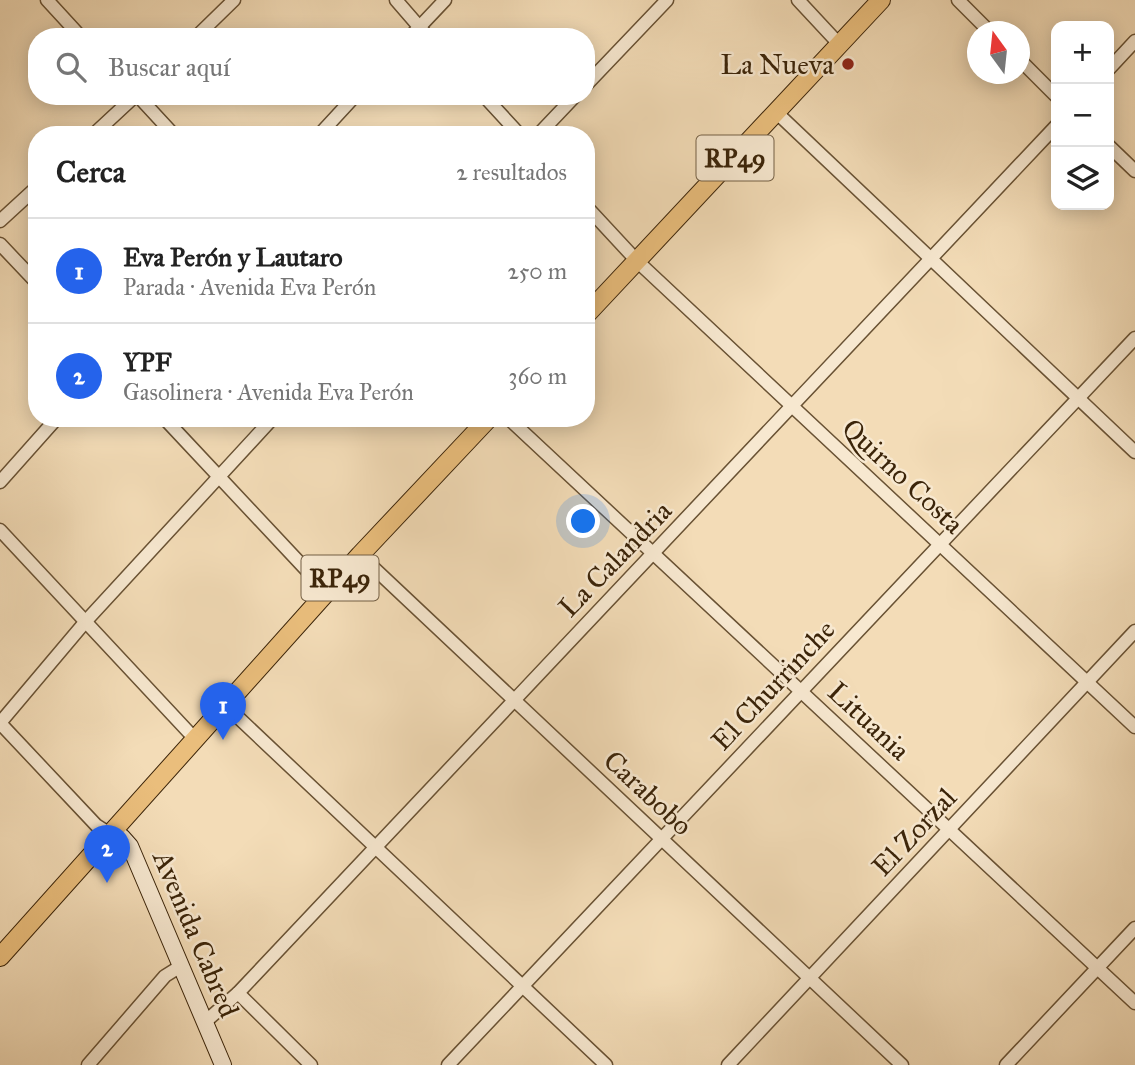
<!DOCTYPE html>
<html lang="es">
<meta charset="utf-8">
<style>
body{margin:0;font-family:"IM FELL Great Primer",serif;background:#f2f2f2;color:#222}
.controls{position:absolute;right:21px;top:21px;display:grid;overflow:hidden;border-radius:14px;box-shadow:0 4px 18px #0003}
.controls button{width:63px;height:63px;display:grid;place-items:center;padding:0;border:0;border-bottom:2px solid #e0e0e0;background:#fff;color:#222;font:35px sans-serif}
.compass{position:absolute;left:967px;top:21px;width:63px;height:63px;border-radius:50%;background:#fff;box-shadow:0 4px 18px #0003;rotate:345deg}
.you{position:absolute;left:584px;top:522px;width:24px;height:24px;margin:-18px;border:5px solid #fff;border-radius:50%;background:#1a73e8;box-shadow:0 0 0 10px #1a73e833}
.badge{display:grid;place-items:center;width:46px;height:46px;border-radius:50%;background:#2563eb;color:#fff;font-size:23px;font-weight:700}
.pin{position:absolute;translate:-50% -58px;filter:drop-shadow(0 2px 4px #0008)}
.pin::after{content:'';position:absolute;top:37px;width:24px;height:21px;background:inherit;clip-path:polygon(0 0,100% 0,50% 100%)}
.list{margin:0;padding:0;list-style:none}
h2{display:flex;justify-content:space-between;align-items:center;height:91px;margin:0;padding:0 28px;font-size:30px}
h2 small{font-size:23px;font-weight:400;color:#767676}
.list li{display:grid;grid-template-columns:46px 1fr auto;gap:21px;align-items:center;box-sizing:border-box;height:105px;padding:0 28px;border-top:2px solid #e0e0e0}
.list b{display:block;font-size:26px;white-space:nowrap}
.list p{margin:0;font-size:23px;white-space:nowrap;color:#767676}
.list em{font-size:23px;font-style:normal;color:#767676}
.icon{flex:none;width:38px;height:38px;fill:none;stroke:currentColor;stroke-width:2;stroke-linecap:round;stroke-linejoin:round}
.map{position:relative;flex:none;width:1135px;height:1065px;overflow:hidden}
.search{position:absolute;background:#fff;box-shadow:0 4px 18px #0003;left:28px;top:28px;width:567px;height:77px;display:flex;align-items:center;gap:18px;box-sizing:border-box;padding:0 24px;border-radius:28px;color:#767676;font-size:26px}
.panel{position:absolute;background:#fff;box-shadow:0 4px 18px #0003;left:28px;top:126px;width:567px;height:301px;border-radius:28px}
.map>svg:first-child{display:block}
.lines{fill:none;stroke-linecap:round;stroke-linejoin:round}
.street-casing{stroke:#695234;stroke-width:15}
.secondary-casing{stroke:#3b2409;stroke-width:18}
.primary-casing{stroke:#3b2409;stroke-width:20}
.street{stroke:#f7e8d0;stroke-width:12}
.secondary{stroke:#f7e8d0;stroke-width:16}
.primary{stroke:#eabe7c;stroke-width:18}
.poi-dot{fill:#8f2418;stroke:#f7e8d0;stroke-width:2.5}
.labels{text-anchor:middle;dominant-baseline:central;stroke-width:5;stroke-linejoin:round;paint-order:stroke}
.shield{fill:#f7e8d0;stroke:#735f45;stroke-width:2}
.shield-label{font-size:26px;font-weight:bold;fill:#3b2409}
.poi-label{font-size:28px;fill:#3b2409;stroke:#f7e8d0;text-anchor:end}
.street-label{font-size:28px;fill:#3b2409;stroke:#f7e8d0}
</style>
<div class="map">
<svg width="1135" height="1065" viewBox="0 0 1135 1065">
<rect width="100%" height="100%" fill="#f3dcb7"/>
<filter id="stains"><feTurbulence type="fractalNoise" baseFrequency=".00286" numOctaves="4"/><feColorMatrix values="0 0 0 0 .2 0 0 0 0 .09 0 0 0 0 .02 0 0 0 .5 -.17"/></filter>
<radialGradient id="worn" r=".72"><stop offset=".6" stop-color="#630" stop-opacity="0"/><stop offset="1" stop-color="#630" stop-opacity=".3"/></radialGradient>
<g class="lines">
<g class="street-casing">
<g id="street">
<polyline points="47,0 81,37"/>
<polyline points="396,0 428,37"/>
<polyline points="798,0 839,44"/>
<polyline points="958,0 990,32"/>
<polyline points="196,37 234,0"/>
<polyline points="410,37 445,0"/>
<polyline points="1020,60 1056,96"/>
<polyline points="1109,69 1135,41"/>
<polyline points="586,85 667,0"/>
<polyline points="138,96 174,135"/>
<polyline points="484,96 520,135"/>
<polyline points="777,113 1135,452"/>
<polyline points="93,135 135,96"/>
<polyline points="319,135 355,96"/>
<polyline points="538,135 575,96"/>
<polyline points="1109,146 1135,171"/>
<polyline points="586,206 637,261 1135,727"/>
<polyline points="0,221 37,187"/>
<polyline points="0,244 37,283"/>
<polyline points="164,418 327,592"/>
<polyline points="508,418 1135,1003"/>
<polyline points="0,482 57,418"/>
<polyline points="0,530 195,739"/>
<polyline points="360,555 902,1065"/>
<polyline points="225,705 606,1065"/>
<polyline points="0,723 86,621 273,418"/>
<polyline points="0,723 96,825 110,834"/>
<polyline points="238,993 311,1065"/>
<polyline points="205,1022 238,993 1056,126"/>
<polyline points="88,1065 165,976 181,966"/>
<polyline points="448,1065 1135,338"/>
<polyline points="728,1065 1135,631"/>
<polyline points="1006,1065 1135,928"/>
</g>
</g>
<g class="secondary-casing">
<polyline id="secondary" points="110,834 122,837 130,846 223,1065"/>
</g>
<g class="primary-casing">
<g id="primary">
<polyline points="586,315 881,0"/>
<polyline points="0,957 360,555 489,418"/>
</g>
</g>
<use href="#street" class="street"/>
<use href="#secondary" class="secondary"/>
<use href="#primary" class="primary"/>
</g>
<circle class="poi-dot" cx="848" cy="64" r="7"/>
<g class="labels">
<g class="shield">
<rect x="696.5" y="135.5" width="77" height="45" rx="5"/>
<rect x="301.5" y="555.5" width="77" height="45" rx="5"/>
</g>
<g class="shield-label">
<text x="735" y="158">RP49</text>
<text x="340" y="578">RP49</text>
</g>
<g class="poi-label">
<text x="834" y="64">La Nueva</text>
</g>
<g class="street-label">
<text transform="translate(903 476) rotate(43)">Quirno Costa</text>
<text transform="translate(615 559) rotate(-46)">La Calandria</text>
<text transform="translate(773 685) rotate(-47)">El Churrinche</text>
<text transform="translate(869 721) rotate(43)">Lituania</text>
<text transform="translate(648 793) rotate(43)">Carabobo</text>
<text transform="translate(914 832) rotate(-47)">El Zorzal</text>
<text transform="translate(196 934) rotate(67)">Avenida Cabred</text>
</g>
</g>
<rect width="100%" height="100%" filter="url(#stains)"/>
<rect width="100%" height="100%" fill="url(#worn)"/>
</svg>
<div class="controls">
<button>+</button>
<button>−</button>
<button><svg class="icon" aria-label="layers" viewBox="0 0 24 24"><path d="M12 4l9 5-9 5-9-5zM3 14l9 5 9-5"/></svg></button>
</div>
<svg class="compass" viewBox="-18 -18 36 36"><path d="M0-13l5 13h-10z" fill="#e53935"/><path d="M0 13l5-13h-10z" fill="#767676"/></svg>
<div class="you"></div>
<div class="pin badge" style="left:223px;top:740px">1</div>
<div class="pin badge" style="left:107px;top:883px">2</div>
<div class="search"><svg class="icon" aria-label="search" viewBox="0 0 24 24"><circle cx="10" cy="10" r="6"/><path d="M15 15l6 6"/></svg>Buscar aquí</div>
<section class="panel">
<h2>Cerca<small>2 resultados</small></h2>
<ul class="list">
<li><span class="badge">1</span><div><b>Eva Perón y Lautaro</b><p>Parada · Avenida Eva Perón</p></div><em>250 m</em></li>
<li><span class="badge">2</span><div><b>YPF</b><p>Gasolinera · Avenida Eva Perón</p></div><em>360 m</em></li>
</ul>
</section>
</div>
